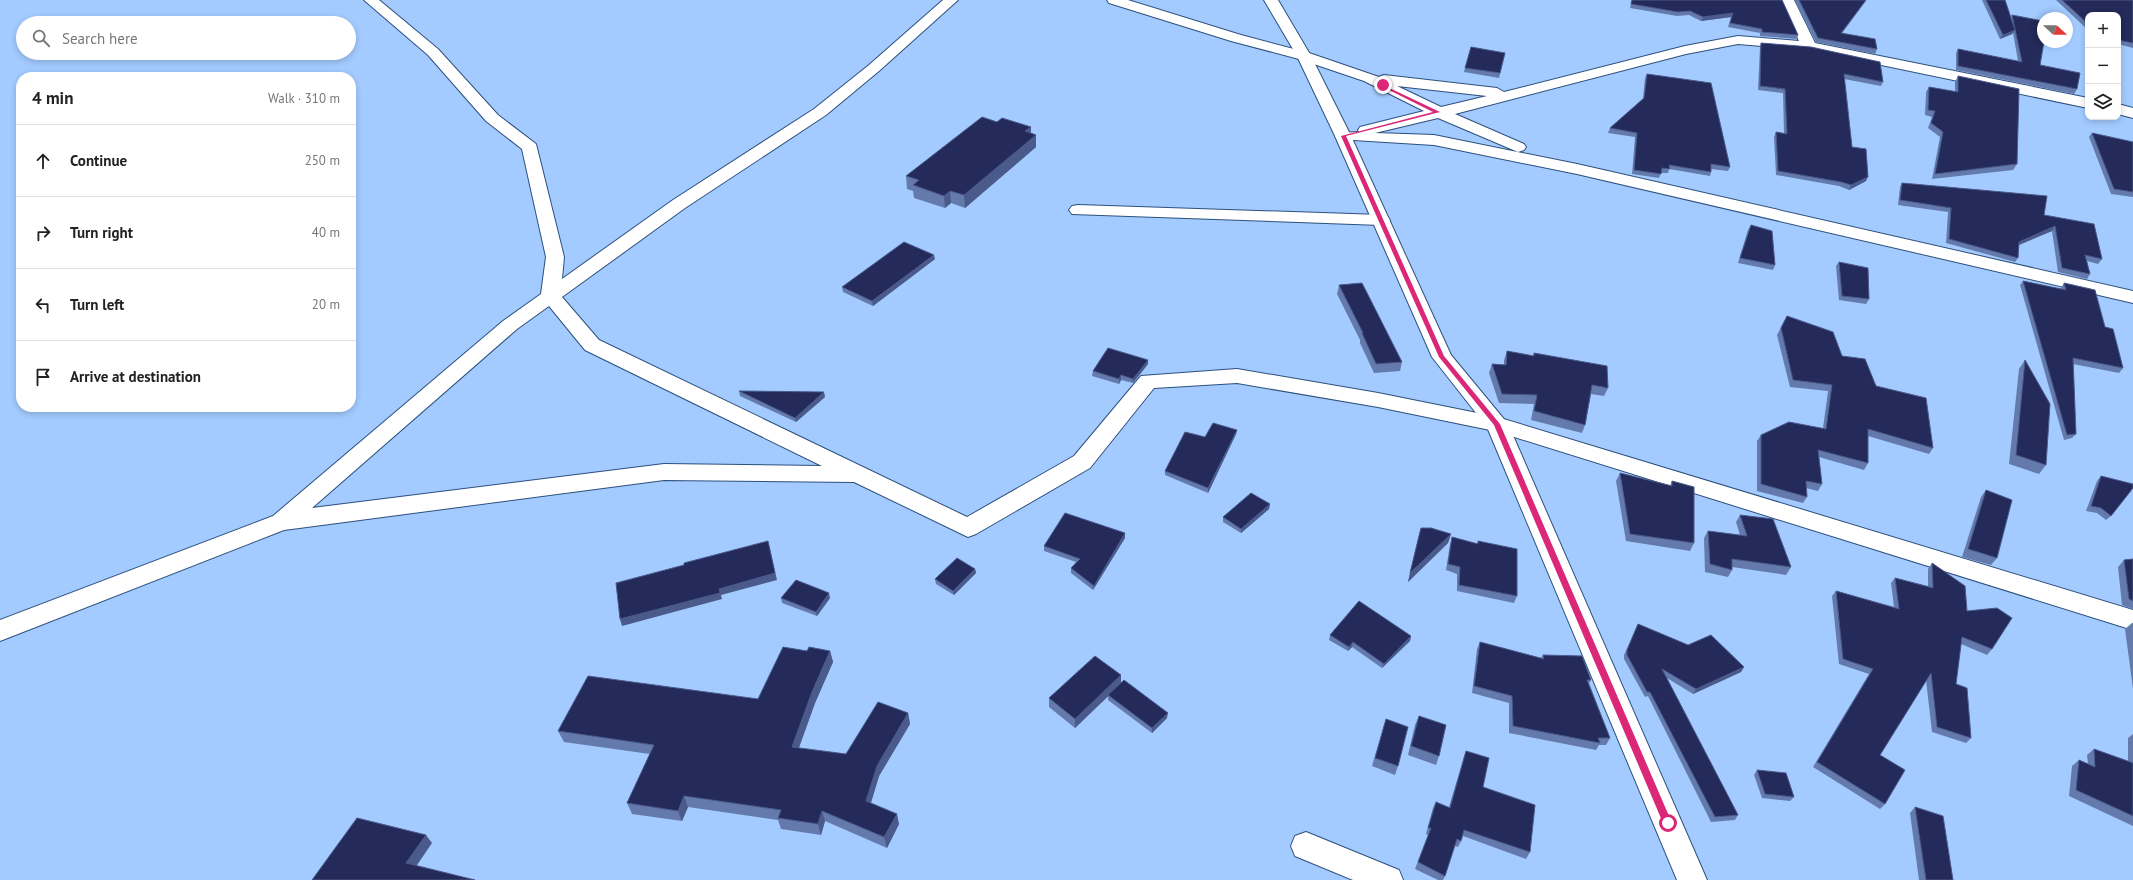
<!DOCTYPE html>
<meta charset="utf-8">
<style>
body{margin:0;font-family:"PT Sans",sans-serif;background:#f2f2f2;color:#222}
.controls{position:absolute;right:12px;top:12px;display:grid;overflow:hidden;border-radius:8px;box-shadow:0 2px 6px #0003}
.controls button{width:36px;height:36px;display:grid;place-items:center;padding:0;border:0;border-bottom:1px solid #e0e0e0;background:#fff;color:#222;font:20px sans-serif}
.compass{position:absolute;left:2037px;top:12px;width:36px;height:36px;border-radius:50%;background:#fff;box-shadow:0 2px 6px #0003;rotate:111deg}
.stop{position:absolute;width:12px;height:12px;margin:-9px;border:3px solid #db2777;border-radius:50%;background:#fff}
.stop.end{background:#db2777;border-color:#fff;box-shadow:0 1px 4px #0008}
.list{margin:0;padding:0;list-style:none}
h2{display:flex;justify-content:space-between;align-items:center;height:52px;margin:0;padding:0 16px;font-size:17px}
h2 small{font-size:13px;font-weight:400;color:#767676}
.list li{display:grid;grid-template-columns:26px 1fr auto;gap:12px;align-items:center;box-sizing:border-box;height:72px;padding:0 16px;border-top:1px solid #e0e0e0}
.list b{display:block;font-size:15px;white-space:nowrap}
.list em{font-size:13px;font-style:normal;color:#767676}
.icon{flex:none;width:22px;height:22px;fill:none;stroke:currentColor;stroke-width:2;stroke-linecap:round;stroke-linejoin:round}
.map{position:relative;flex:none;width:2133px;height:880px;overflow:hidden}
.search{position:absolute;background:#fff;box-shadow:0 2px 6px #0003;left:16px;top:16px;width:340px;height:44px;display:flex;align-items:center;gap:10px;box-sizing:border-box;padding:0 14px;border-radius:22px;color:#767676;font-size:15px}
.panel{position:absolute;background:#fff;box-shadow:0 2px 6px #0003;left:16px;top:72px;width:340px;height:340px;border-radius:16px}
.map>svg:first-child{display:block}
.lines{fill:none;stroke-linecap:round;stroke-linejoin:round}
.minor-casing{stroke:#2d507d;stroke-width:2}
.major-casing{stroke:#2d507d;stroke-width:2}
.minor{fill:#fff;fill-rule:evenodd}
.major{fill:#fff;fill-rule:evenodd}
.wall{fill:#647aac}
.shaded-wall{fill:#4a5a8b}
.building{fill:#242a59;stroke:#4a5a8b}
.route{fill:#db2777}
</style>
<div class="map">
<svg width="2133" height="880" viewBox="0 0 2133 880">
<rect width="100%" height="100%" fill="#a3cbff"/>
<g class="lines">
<g class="minor-casing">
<g id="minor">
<path d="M364,0H379L438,49L498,115L536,144L564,257L562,279L673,200L814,109L869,65L943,0H958L879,71L826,115L685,208L562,297L599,340L967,517L1074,456L1141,376L1237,369L1378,393L1497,417L2133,610V630L1495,431L1378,407L1237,383L1154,388L1090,468L976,534L968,537L854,482L664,480L284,530L0,641V620L273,516L503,321L541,294L546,257L522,149L486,121L428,55ZM549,306L585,350L822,466L664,464L312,508L517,329Z"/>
<path d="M1107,0H1128L1241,35L1309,53L1379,77L1384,75L1497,88L1504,92L1685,46L1738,36L1799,41L1780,0H1794L1815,43L2088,98V108L1809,50L1738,44L1686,54L1455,114L1524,144L1526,147L1524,150L1518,152L1438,118L1375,133L1434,135L1577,164L2133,291V303L1577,174L1434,145L1337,139L1335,136L1337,133L1359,132L1358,130L1360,127L1424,111L1364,81L1299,59L1231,41L1109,3ZM1397,86L1487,96L1441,107Z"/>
<polygon points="2118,104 2133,108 2133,118 2118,114"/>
<polygon points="1078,205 1381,215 1387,216 1390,220 1387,224 1381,225 1072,214 1069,210 1072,206"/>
<polygon points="1306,832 1399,870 1403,880 1353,880 1295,856 1291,846 1295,836"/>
</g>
</g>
<g class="major-casing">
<polygon id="major" points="1264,0 1278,0 1311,56 1351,136 1451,355 1508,424 1707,880 1677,880 1487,427 1432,357 1335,136 1297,56"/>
</g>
<use href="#minor" class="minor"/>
<use href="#major" class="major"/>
</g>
<g class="wall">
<polygon points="1632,0 1782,0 1798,35 1797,39 1760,36 1760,33 1728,27 1731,17 1701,21 1689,15 1677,16 1630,8"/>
<polygon points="1795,0 1866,0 1842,33 1877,49 1875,54 1816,42"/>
<polygon points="1982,0 2005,0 2011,17 2012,15 2040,65 2077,89 2074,94 1956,70 1956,53 1958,49 2018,61 2013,33 2012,34 2000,39"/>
<polygon points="2056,0 2133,0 2133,48 2118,44 2118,15 2088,15 2088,30"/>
<polygon points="1761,43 1883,82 1881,86 1844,79 1852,147 1866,181 1849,190 1839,186 1776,175 1774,137 1776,132 1784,134 1783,93 1758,90 1760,47"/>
<polygon points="1471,47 1505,53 1499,78 1464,72"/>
<polygon points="1647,74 1730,167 1728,171 1711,169 1711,172 1710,176 1669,169 1668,173 1661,173 1659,178 1632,174 1635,137 1608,133 1610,128 1643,99 1645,78"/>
<polygon points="1958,76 2017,164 2013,170 1932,179 1940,137 1928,128 1932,117 1925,115 1926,92 1929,87 1955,92 1955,82"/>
<polygon points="997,122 1031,127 1031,133 1036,135 1036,147 965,208 951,203 945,208 914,198 913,191 907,189 906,176"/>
<polygon points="2092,133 2133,142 2133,197 2111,194 2089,137"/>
<polygon points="1902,183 2044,215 2102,259 2098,264 2087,261 2090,274 2087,279 2058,272 2052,231 2019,245 2018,258 2015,262 1946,243 1948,212 1898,205 1900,187"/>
<polygon points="1751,225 1775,265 1773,270 1738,263 1748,230"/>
<polygon points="935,259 873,306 843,292 842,287"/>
<polygon points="1839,262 1869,299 1866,304 1839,300 1836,266"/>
<polygon points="2023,281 2061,289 2061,288 2064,283 2105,327 2123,368 2119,373 2073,364 2076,434 2072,438 2064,440 2020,285"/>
<polygon points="1339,285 1402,362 1400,371 1374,373 1360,343 1360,340 1337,294"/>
<polygon points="1787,316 1842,356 1876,386 1933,448 1929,454 1868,436 1868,463 1864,470 1819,457 1822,484 1818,491 1806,488 1807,497 1803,503 1757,491 1757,441 1761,435 1823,428 1828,391 1790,387 1777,335"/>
<polygon points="1507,351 1533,356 1534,353 1608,388 1604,396 1591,394 1585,425 1582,433 1531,420 1534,404 1499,403 1489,373 1492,364 1504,365 1504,360"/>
<polygon points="1148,360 1148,364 1133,383 1121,380 1119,384 1092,376 1093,371"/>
<polygon points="2025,360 2046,465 2039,474 2009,464 2019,369"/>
<polygon points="739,391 825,397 796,422 740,396"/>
<polygon points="1237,430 1236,434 1208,493 1165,475 1165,471 1205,437"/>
<polygon points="1620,473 1670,486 1672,481 1694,543 1690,551 1626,541 1616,481"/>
<polygon points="2101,476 2111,516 2106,520 2097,513 2086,511 2097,481"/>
<polygon points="1986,490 1997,558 1991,565 1962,557 1981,497"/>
<polygon points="1270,504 1269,509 1241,533 1223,522 1223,517"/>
<polygon points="1740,515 1791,567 1786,575 1732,567 1732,570 1728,577 1705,572 1704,538 1708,531 1740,535 1736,522"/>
<polygon points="1421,528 1451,534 1448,543 1408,582 1418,538"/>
<polygon points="1125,533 1125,538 1093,590 1071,573 1071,568 1076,562 1044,551 1044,546"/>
<polygon points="1452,537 1477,544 1478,541 1517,596 1514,603 1457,591 1457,574 1446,570 1450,544"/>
<polygon points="2133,559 2133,609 2122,605 2118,567 2124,560"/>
<polygon points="1932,563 1967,611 1992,649 1987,655 1961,644 1956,684 1971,738 1966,743 1932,732 1926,680 1880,755 1885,804 1880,809 1813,767 1869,674 1839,664 1832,596 1836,591 1894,607 1891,583 1895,578 1928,586 1928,569"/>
<polygon points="975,569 976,573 954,595 936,584 935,579"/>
<polygon points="781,598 830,598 817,616 782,603"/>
<polygon points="2132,623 2133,623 2133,689 2125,629"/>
<polygon points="1638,624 1688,645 1744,667 1741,672 1693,694 1667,678 1738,815 1735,820 1711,822 1648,696 1645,697 1624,659 1624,655"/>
<polygon points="1330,635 1411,636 1410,641 1382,668 1352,647 1348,651 1329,640"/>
<polygon points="1480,642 1541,658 1543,655 1591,680 1589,683 1610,738 1606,745 1599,745 1596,750 1509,733 1509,703 1472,693 1477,649"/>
<polygon points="807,651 830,651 833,662 815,703 799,748 846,754 908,713 910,724 879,776 871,803 899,824 887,848 825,821 821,835 781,829 778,820 688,807 682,821 632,814 627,803 650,754 564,742 558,731 758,699"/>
<polygon points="1121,683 1167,718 1152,733 1108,700 1108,696 1075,728 1049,707 1049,698"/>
<polygon points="1419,716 1439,756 1436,765 1408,755 1415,725"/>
<polygon points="1386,719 1398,766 1395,775 1372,766"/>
<polygon points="2133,734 2133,826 2069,796 2072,766 2079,760 2088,764 2087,755 2094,749 2128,761 2128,738"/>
<polygon points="1466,751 1483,787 1530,852 1526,859 1463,836 1461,841 1458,847 1455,846 1445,876 1443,880 1438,880 1415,869 1428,835 1426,834 1433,808 1436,802 1449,807 1464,757"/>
<polygon points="1757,770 1794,797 1790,801 1762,798 1754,775"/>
<polygon points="1915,807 1953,880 1919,880 1910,813"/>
</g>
<g class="shaded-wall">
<polygon points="1866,0 1865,2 1839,37 1841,33"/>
<polygon points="1733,13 1731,17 1701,21 1703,17"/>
<polygon points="2015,30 2012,34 2000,39 2003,35"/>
<polygon points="1031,127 1031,139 1036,135 1036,147 965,208 964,195 1025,131"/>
<polygon points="1868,177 1866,181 1849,190 1851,185"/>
<polygon points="950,191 951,203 945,208 944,196"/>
<polygon points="2055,226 2052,231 2016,246 2019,242"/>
<polygon points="934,255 935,259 873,306 872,301"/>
<polygon points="1148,360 1148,364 1133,383 1133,379"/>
<polygon points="1121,375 1121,380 1119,384 1119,379"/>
<polygon points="824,392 825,397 796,422 795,418"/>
<polygon points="1237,430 1236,434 1208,493 1208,488"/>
<polygon points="1270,504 1269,509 1241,533 1241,529"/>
<polygon points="1125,533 1125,538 1093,590 1094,586"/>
<polygon points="1451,534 1448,543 1408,582 1410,573"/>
<polygon points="768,541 777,580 721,595 722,599 622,626 620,619 719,589"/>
<polygon points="975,569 976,573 954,595 953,591"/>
<polygon points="829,593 830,598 817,616 816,612"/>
<polygon points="1411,636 1410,641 1382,668 1384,664"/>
<polygon points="1353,642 1352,647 1348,651 1349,647"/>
<polygon points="830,651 833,662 815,703 795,758 792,747 812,692"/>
<polygon points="1744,667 1741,672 1693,694 1696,689"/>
<polygon points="1121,675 1121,684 1075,728 1075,719"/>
<polygon points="908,713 910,724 879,776 868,812 866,801 877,766"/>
<polygon points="1168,713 1167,718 1152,733 1152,728"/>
<polygon points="684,796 688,807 682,821 678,811"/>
<polygon points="822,811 825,821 821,835 818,824"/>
<polygon points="897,814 899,824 887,848 884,837"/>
<polygon points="426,835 432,843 413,871 406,863"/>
</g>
<g class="building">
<polygon points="1632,0 1782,0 1798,35 1762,32 1762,29 1730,23 1733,13 1703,17 1690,11 1678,12 1631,4"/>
<polygon points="1799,0 1866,0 1841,33 1875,39 1877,49 1818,38"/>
<polygon points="1986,0 2005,0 2015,30 2003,35"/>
<polygon points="2062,0 2133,0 2133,43 2118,40 2118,15 2088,15 2088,24"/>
<polygon points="2012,15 2043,21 2043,42 2044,42 2040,65 2080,73 2077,89 1958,66 1958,49 2022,62"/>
<polygon points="1761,43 1811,47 1880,62 1883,82 1844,74 1852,147 1866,149 1868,177 1851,185 1841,182 1778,171 1776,132 1787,134 1785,89 1760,86"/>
<polygon points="1471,47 1505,53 1500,73 1465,68"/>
<polygon points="1647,74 1711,83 1730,167 1711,164 1711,172 1669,165 1670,169 1662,168 1661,174 1634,170 1637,133 1610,128 1644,98"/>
<polygon points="1958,76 2019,89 2017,164 1935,174 1943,132 1931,123 1935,111 1928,110 1929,87 1958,92"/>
<polygon points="982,117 997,122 1002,118 1031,127 1025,131 1036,135 964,195 950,191 944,196 913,185 919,180 906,176"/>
<polygon points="2092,133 2133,142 2133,192 2114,189"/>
<polygon points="1902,183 2047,196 2044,215 2094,224 2102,259 2085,255 2090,274 2062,268 2055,226 2019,242 2018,258 1949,239 1951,208 1900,200"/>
<polygon points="1751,225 1772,231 1775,265 1740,258"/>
<polygon points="904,242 934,255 872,301 842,287"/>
<polygon points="1839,262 1868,268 1869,299 1842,296"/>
<polygon points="2023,281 2066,290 2064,283 2095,290 2105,327 2113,329 2123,368 2073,358 2076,434 2067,435"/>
<polygon points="1362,283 1402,362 1376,364 1362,333 1363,333 1339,285"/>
<polygon points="1787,316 1833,332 1842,356 1865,359 1876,386 1926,398 1933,448 1868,429 1868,463 1818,450 1822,484 1806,481 1807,497 1761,484 1761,435 1789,422 1826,429 1832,385 1793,380 1781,328"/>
<polygon points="1108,348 1148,360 1133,379 1121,375 1119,379 1093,371"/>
<polygon points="1507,351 1534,356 1534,353 1607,366 1608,388 1592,385 1585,425 1534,411 1537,395 1502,394 1492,364 1506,365"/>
<polygon points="2025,360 2050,404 2046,465 2016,455"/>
<polygon points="739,391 824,392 795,418"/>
<polygon points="1213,423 1237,430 1208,488 1165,471 1185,432 1205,437"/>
<polygon points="1620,473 1672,486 1672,481 1694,487 1694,543 1630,534"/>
<polygon points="2101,476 2133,484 2133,488 2111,516 2101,508 2091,506"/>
<polygon points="1986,490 2012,500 1997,558 1968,549"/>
<polygon points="1251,493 1270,504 1241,529 1223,517"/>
<polygon points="1065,513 1125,533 1094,586 1071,568 1080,559 1044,546"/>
<polygon points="1740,515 1773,519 1791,567 1732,559 1732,570 1710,564 1708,531 1747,536"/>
<polygon points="1421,528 1431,528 1451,534 1410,573"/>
<polygon points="1452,537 1478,544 1478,541 1517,549 1517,596 1459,585 1460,567 1448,564"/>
<polygon points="768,541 775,573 719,589 720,593 620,619 616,583 684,565 684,563"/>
<polygon points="957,558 975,569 953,591 935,579"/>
<polygon points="2133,559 2133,601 2129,599 2124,560"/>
<polygon points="1932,563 1965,586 1967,611 1997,608 2012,618 1992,649 1962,637 1956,684 1967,688 1971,738 1937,727 1931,673 1880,755 1905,770 1885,804 1817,762 1873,669 1843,659 1836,591 1899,609 1895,578 1933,588"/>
<polygon points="796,580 829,593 816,612 781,598"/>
<polygon points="1359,601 1411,636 1384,664 1353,642 1349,647 1330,635"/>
<polygon points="1638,624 1688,645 1711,635 1744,667 1696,689 1662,669 1738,815 1715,817 1650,692 1647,692 1627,655 1627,650"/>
<polygon points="1480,642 1544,659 1543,655 1582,656 1591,680 1587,680 1610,738 1598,738 1600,743 1513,726 1512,696 1474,686"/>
<polygon points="783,647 807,651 809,647 830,651 812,692 792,747 846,754 878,702 908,713 877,766 866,801 897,814 884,837 822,811 818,824 778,818 781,810 684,796 678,811 627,803 654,745 558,731 588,676 758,699"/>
<polygon points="1095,656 1121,675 1075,719 1049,698"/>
<polygon points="1124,680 1168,713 1152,728 1108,695"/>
<polygon points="1419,716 1446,725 1439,756 1411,746"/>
<polygon points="1386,719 1408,727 1398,766 1375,758"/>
<polygon points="2094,749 2133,763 2133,816 2076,790 2079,760 2095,767"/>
<polygon points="1466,751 1489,758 1483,787 1535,805 1530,852 1464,830 1461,841 1457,839 1445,876 1418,862 1431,828 1428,828 1436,802 1450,808"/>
<polygon points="1757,770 1786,773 1794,797 1765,794"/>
<polygon points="1915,807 1943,816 1953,880 1926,880"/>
<polygon points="357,818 426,835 406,863 475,880 312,880"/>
</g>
<polygon class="route" points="1381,84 1440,112 1346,136 1444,356 1500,424 1672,823 1671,826 1665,826 1663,823 1494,425 1439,357 1341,136 1433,112 1381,86"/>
</svg>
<div class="controls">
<button>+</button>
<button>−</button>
<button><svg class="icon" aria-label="layers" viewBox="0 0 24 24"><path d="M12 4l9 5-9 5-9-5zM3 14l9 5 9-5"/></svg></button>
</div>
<svg class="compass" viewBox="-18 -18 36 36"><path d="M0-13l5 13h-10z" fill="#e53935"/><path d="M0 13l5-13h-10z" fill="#767676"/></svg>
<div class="stop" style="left:1668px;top:823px"></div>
<div class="stop end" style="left:1383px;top:85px"></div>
<div class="search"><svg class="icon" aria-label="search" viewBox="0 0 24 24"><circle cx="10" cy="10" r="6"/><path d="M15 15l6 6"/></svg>Search here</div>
<section class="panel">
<h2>4 min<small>Walk · 310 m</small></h2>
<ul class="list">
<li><svg class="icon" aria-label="ahead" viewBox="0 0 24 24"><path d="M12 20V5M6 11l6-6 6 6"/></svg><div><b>Continue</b></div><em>250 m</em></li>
<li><svg class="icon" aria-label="right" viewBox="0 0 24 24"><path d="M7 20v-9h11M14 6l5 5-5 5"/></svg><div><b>Turn right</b></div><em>40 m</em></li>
<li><svg class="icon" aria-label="left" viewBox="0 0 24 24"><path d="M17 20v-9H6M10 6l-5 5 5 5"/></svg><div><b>Turn left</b></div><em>20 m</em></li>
<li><svg class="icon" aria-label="arrive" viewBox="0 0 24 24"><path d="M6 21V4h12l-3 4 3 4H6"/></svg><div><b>Arrive at destination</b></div></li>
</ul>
</section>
</div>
